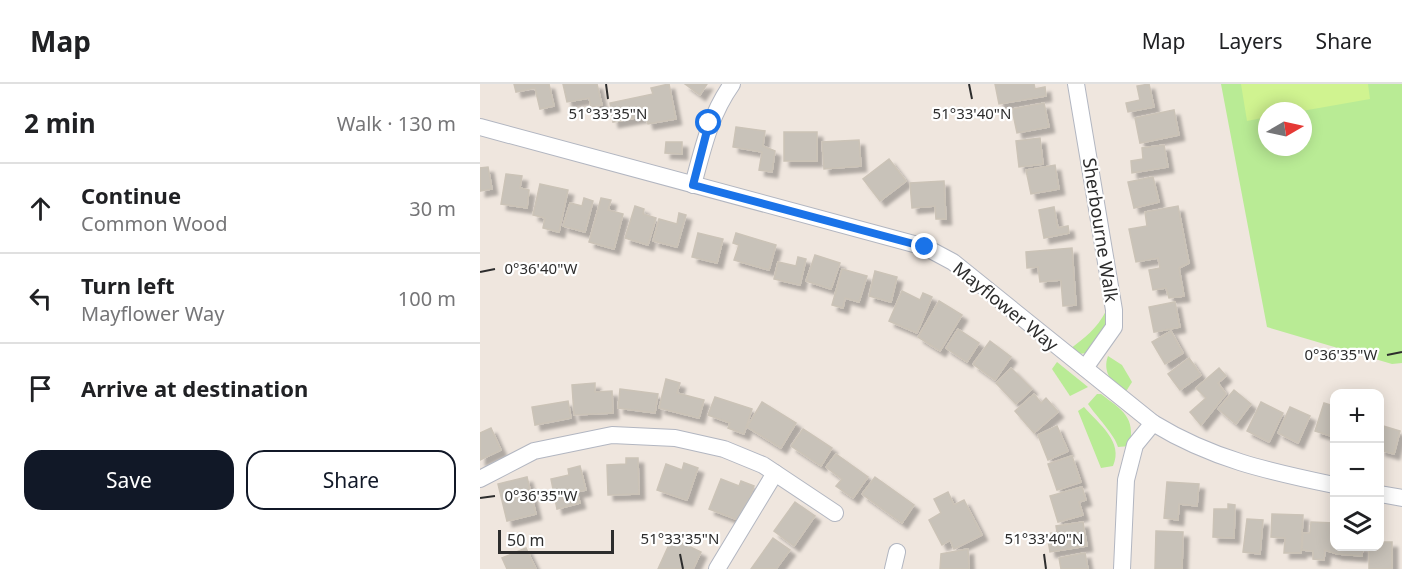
<!DOCTYPE html>
<meta charset="utf-8">
<style>
body{margin:0;font-family:"Noto Sans",sans-serif;background:#f2f2f2;color:#202124}
.controls{position:absolute;right:18px;bottom:18px;display:grid;overflow:hidden;border-radius:12px;box-shadow:0 3px 15px #0003}
.controls button{width:54px;height:54px;display:grid;place-items:center;padding:0;border:0;border-bottom:2px solid #e0e0e0;background:#fff;color:#202124;font:30px sans-serif}
.compass{position:absolute;left:778px;top:18px;width:54px;height:54px;border-radius:50%;background:#fff;box-shadow:0 3px 15px #0003;rotate:81deg}
.scale{position:absolute;left:18px;bottom:15px;width:116px;box-sizing:border-box;padding-left:6px;border:3px solid #2d2d2d;border-top:0;font-size:16px;line-height:21px;white-space:nowrap;color:#2d2d2d;-webkit-text-stroke:4px #fff;paint-order:stroke}
.stop{position:absolute;width:18px;height:18px;margin:-14px;border:4px solid #1a73e8;border-radius:50%;background:#fff}
.stop.end{background:#1a73e8;border-color:#fff;box-shadow:0 2px 6px #0008}
.list{margin:0;padding:0;list-style:none}
h2{display:flex;justify-content:space-between;align-items:center;height:78px;margin:0;padding:0 24px;font-size:26px}
h2 small{font-size:20px;font-weight:400;color:#757577}
.list li{display:grid;grid-template-columns:39px 1fr auto;gap:18px;align-items:center;box-sizing:border-box;height:90px;padding:0 24px;border-top:2px solid #e0e0e0}
.list b{display:block;font-size:22px;white-space:nowrap}
.list p{margin:0;font-size:20px;white-space:nowrap;color:#757577}
.list em{font-size:20px;font-style:normal;color:#757577}
.actions{display:flex;gap:12px;padding:18px 24px}
.actions a{flex:1;padding:14px 0;border:2px solid #111827;border-radius:18px;text-align:center;font-size:21px;color:#111827}
.actions .main{background:#111827;color:#fff}
.icon{flex:none;width:33px;height:33px;fill:none;stroke:currentColor;stroke-width:2;stroke-linecap:round;stroke-linejoin:round}
.map{position:relative;flex:none;width:922px;height:485px;overflow:hidden}
header{display:flex;align-items:center;gap:36px;box-sizing:border-box;height:84px;padding:0 30px;background:#fff;border-bottom:2px solid #e0e0e0}
header strong{font-size:28px}
nav{display:flex;gap:33px;margin-inline-start:auto;font-size:21px}
main{display:flex}
aside{flex:1;background:#fff}
.map>svg:first-child{display:block}
.green{fill:#b9eb95;fill-rule:evenodd}
.pitch{fill:#d0f390}
.building{fill:#c8c2b9;stroke:#cbc3b7;stroke-width:1.5;filter:url(#shadow)}
.lines{fill:none;stroke-linecap:round;stroke-linejoin:round}
.street-casing{stroke:#b2b6c1;stroke-width:18}
.street{stroke:#fff;stroke-width:16}
.route{stroke:#1a73e8;stroke-width:8}
.ticks{fill:none;stroke:#2d2d2d;stroke-width:2}
.labels{text-anchor:middle;dominant-baseline:central;stroke-width:4.5;stroke-linejoin:round;paint-order:stroke}
.street-label{font-size:18px;fill:#2d2d2d;stroke:#fff}
.ticks-label{font-size:15px;text-anchor:middle;fill:#2d2d2d;stroke:#fff;stroke-width:4.5;stroke-linejoin:round;paint-order:stroke}
</style>
<header>
<strong>Map</strong>
<nav><a>Map</a><a>Layers</a><a>Share</a></nav>
</header>
<main>
<aside>
<h2>2 min<small>Walk · 130 m</small></h2>
<ul class="list">
<li><svg class="icon" aria-label="ahead" viewBox="0 0 24 24"><path d="M12 20V5M6 11l6-6 6 6"/></svg><div><b>Continue</b><p>Common Wood</p></div><em>30 m</em></li>
<li><svg class="icon" aria-label="left" viewBox="0 0 24 24"><path d="M17 20v-9H6M10 6l-5 5 5 5"/></svg><div><b>Turn left</b><p>Mayflower Way</p></div><em>100 m</em></li>
<li><svg class="icon" aria-label="arrive" viewBox="0 0 24 24"><path d="M6 21V4h12l-3 4 3 4H6"/></svg><div><b>Arrive at destination</b></div></li>
</ul>
<div class="actions"><a class="main">Save</a><a>Share</a></div>
</aside>
<div class="map">
<svg width="922" height="485" viewBox="0 0 922 485">
<defs>
<filter id="shadow"><feDropShadow dx="5.5" dy="5.5" stdDeviation="1.5" flood-color="#0004"/></filter>
</defs>
<rect width="100%" height="100%" fill="#efe6de"/>
<g class="green">
<path d="M741,0H922V279L912,280L787,243ZM787,27H823V63H787Z"/>
<path d="M626,227L630,236L607,269L599,270L590,265C604,254 617,245 626,227Z"/>
<path d="M628,272L642,281L652,298L645,309C632,300 622,288 628,272Z"/>
<polygon points="577,278 608,303 590,312 572,285"/>
<path d="M617,310H621C643,327 655,332 650,362L638,363C635,351 616,332 608,320Z"/>
<path d="M604,323C619,340 644,358 633,382L621,384L598,327Z"/>
</g>
<polygon class="pitch" points="761,0 888,0 890,15 822,27 787,27 787,33 767,37"/>
<g class="building">
<polygon points="34,0 69,0 74,22 60,25 55,4 36,8"/>
<polygon points="83,0 117,0 122,21 111,23 109,14 87,18"/>
<polygon points="189,0 196,35 168,40 166,32 133,38 130,19 173,10 171,4"/>
<polygon points="205,0 227,0 220,11"/>
<polygon points="515,0 554,0 555,5 565,3 566,12 519,20"/>
<polygon points="669,0 674,23 648,28 646,19 660,16 657,2"/>
<polygon points="564,19 569,43 537,49 532,25"/>
<polygon points="694,26 699,51 660,59 655,34"/>
<polygon points="256,43 285,47 283,62 295,67 292,88 279,86 282,68 253,63"/>
<rect x="304" y="48" width="33" height="29"/>
<polygon points="560,54 563,80 539,83 536,57"/>
<polygon points="379,56 381,82 344,85 342,58"/>
<polygon points="186,58 202,58 202,70 185,69"/>
<polygon points="684,61 688,83 652,89 651,77 663,75 662,64"/>
<polygon points="409,75 426,97 400,117 383,95"/>
<polygon points="575,81 579,105 551,110 546,86"/>
<polygon points="8,83 12,105 0,107 0,84"/>
<polygon points="26,90 42,92 40,104 49,106 47,124 21,120"/>
<polygon points="673,93 679,118 654,124 648,98"/>
<polygon points="464,97 466,135 456,135 455,122 432,124 430,99"/>
<polygon points="60,100 88,106 79,148 63,144 65,134 53,131"/>
<polygon points="104,114 113,117 105,148 83,142 90,119 102,122"/>
<polygon points="121,114 131,116 128,126 143,130 134,165 109,158"/>
<polygon points="155,122 164,125 163,130 176,134 168,161 145,154"/>
<polygon points="698,122 709,179 699,184 704,212 689,214 686,204 673,206 669,186 680,184 678,174 656,178 649,145 667,142 665,128"/>
<polygon points="574,123 578,144 588,142 589,149 564,154 559,126"/>
<polygon points="199,129 206,131 197,163 173,157 179,135 197,140"/>
<polygon points="218,149 243,155 237,179 212,173"/>
<polygon points="256,149 296,161 289,186 254,176 259,161 253,159"/>
<polygon points="592,164 596,221 583,222 581,196 560,198 558,183 547,184 546,168"/>
<polygon points="335,171 360,179 351,205 326,197"/>
<polygon points="318,173 326,175 320,201 294,195 298,178 316,182"/>
<polygon points="362,185 387,192 379,218 365,214 363,224 352,221"/>
<polygon points="395,187 417,193 411,218 389,212"/>
<polygon points="422,207 440,216 443,209 452,213 437,249 409,237"/>
<polygon points="459,217 482,231 460,267 438,253"/>
<polygon points="695,218 700,243 674,248 669,223"/>
<polygon points="478,245 499,259 487,278 466,264"/>
<polygon points="691,247 703,269 685,280 672,258"/>
<polygon points="510,257 531,273 515,296 493,280"/>
<polygon points="709,274 721,291 700,306 688,290"/>
<polygon points="531,284 552,305 536,320 516,299"/>
<polygon points="739,284 746,292 738,299 746,310 721,341 710,328 726,314 716,304"/>
<polygon points="186,295 200,299 197,309 224,316 219,334 179,324"/>
<polygon points="115,299 115,308 132,307 133,329 94,331 92,301"/>
<polygon points="140,305 178,310 175,329 138,324"/>
<polygon points="754,306 771,320 756,340 738,325"/>
<polygon points="554,310 561,319 566,314 578,328 554,349 535,327"/>
<polygon points="235,313 272,325 264,350 248,344 250,339 228,331"/>
<polygon points="88,317 91,334 55,341 52,323"/>
<polygon points="282,318 316,339 301,364 267,343"/>
<polygon points="781,318 803,329 789,358 767,347"/>
<polygon points="844,319 854,322 854,353 835,347"/>
<polygon points="810,323 830,332 818,359 798,349"/>
<polygon points="900,341 920,347 914,370 900,366"/>
<polygon points="577,342 588,367 568,376 558,351"/>
<polygon points="11,344 21,366 0,376 0,349"/>
<polygon points="323,345 352,364 341,382 311,362"/>
<polygon points="356,370 388,393 373,414 356,402 362,395 346,383"/>
<polygon points="592,372 601,398 577,406 568,380"/>
<polygon points="146,374 158,374 159,410 128,411 127,381 146,380"/>
<polygon points="204,379 218,384 207,416 177,406 186,380 202,386"/>
<polygon points="100,382 106,406 97,408 100,419 77,425 71,395 89,391 88,385"/>
<polygon points="47,393 56,430 27,437 18,400"/>
<polygon points="395,393 434,421 422,439 382,410"/>
<polygon points="241,395 259,402 261,397 274,402 261,437 229,425"/>
<polygon points="687,398 719,400 717,422 699,420 698,436 684,434"/>
<polygon points="602,403 606,416 599,418 603,431 578,438 570,412"/>
<polygon points="468,408 474,421 484,416 502,451 474,465 470,456 462,461 449,436 461,429 454,415"/>
<polygon points="315,418 335,432 314,462 294,447"/>
<polygon points="748,420 755,421 754,454 733,453 734,425 748,425"/>
<polygon points="792,430 823,431 821,469 804,469 805,454 791,453"/>
<polygon points="767,435 783,436 780,470 763,468"/>
<polygon points="603,438 607,462 570,468 567,450 577,448 576,442"/>
<polygon points="831,438 854,439 854,462 883,462 882,472 857,470 845,466 844,476 833,475 833,467 822,466 823,449 830,449"/>
<polygon points="676,447 703,448 702,485 675,485"/>
<polygon points="192,454 221,468 213,485 178,485"/>
<polygon points="293,454 310,466 296,485 271,485"/>
<polygon points="900,458 912,458 912,485 889,485 889,462 900,462"/>
<polygon points="46,464 56,485 27,485 22,474"/>
<polygon points="488,465 489,485 460,485 461,470"/>
<polygon points="605,469 608,485 581,485 579,474"/>
</g>
<g class="lines">
<g class="street-casing">
<g id="street">
<polyline points="596,0 634,226 634,243 605,284"/>
<path d="M0,43L445,163L473,178L673,339C732,375 787,387 854,401"/>
<path d="M213,101C223,64 230,31 252,0"/>
<polyline points="0,395 54,367 132,351 195,354 244,365 283,381 355,429"/>
<polyline points="900,410 922,414"/>
<polyline points="237,485 295,389"/>
<polyline points="413,485 417,468"/>
<polyline points="642,485 646,396 655,361 673,339"/>
</g>
</g>
<use href="#street" class="street"/>
</g>
<g class="lines">
<polyline class="route" points="229,39 213,101 445,163"/>
</g>
<path class="ticks" d="M126,0L128,15M489,0L492,15M0,188L15,185M907,271L922,268M0,414L15,412M200,470L203,485M564,470L566,485"/>
<g class="labels">
<g class="street-label">
<text transform="translate(621 146) rotate(81)">Sherbourne Walk</text>
<text transform="translate(526 222) rotate(39)">Mayflower Way</text>
</g>
</g>
<g class="ticks-label">
<text x="492" y="35">51°33'40"N</text>
<text x="128" y="35">51°33'35"N</text>
<text x="61" y="190">0°36'40"W</text>
<text x="861" y="276">0°36'35"W</text>
<text x="61" y="417">0°36'35"W</text>
<text x="200" y="460">51°33'35"N</text>
<text x="564" y="460">51°33'40"N</text>
</g>
</svg>
<div class="controls">
<button>+</button>
<button>−</button>
<button><svg class="icon" aria-label="layers" viewBox="0 0 24 24"><path d="M12 4l9 5-9 5-9-5zM3 14l9 5 9-5"/></svg></button>
</div>
<svg class="compass" viewBox="-18 -18 36 36"><path d="M0-13l5 13h-10z" fill="#e53935"/><path d="M0 13l5-13h-10z" fill="#757577"/></svg>
<div class="scale">50 m</div>
<div class="stop" style="left:229px;top:39px"></div>
<div class="stop end" style="left:445px;top:163px"></div>
</div>
</main>
